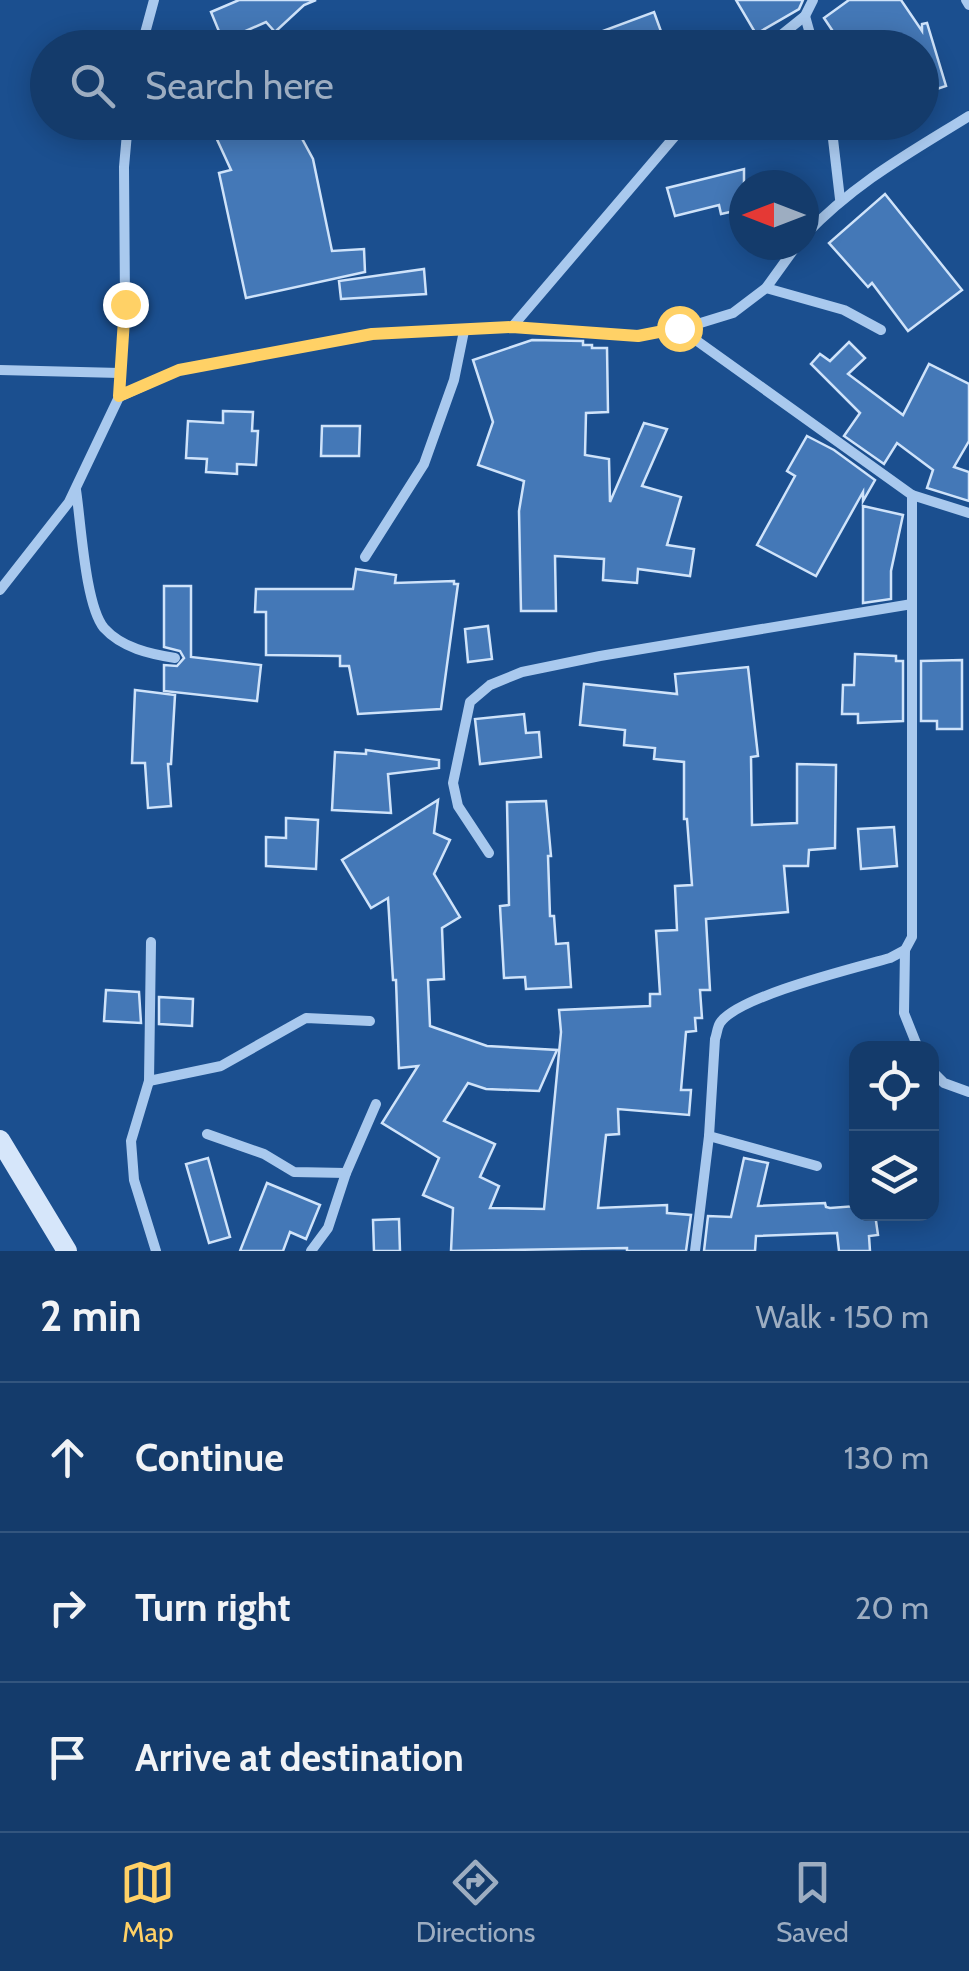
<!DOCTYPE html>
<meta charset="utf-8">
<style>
body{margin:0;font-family:Cabin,sans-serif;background:#214673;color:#f1f3f6}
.controls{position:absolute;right:30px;bottom:30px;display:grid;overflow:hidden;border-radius:20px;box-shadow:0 5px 25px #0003}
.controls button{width:90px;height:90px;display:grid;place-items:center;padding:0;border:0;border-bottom:2px solid #33557e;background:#143b6b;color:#f1f3f6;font:50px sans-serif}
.compass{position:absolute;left:729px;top:170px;width:90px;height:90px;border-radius:50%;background:#143b6b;box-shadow:0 5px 25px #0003;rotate:270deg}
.stop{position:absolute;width:30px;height:30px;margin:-22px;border:8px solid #ffd166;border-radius:50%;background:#fff}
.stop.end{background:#ffd166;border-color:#fff;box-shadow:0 2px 10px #0008}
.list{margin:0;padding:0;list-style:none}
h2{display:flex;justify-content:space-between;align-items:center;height:130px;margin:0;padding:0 40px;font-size:42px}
h2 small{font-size:32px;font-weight:400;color:#9dadc1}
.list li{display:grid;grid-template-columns:65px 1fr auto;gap:30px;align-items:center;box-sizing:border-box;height:150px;padding:0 40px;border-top:2px solid #33557e}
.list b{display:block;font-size:38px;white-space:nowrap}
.list em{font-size:32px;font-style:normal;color:#9dadc1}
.icon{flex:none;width:55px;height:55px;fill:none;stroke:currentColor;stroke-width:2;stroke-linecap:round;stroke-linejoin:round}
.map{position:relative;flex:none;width:969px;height:1251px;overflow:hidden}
.search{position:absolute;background:#143b6b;box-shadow:0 5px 25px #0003;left:30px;right:30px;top:30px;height:110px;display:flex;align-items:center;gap:25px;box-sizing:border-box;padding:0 35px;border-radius:55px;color:#9dadc1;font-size:38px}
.sheet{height:580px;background:#143b6b}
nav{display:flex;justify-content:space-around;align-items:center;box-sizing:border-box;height:140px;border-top:2px solid #33557e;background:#143b6b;font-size:28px;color:#9dadc1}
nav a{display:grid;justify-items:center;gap:5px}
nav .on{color:#ffd166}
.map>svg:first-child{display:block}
.building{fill:#4478b7;stroke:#cfe3fa;stroke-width:2.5}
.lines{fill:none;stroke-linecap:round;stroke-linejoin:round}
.street{stroke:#a9c9ee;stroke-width:10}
.secondary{stroke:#d6e6fa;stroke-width:20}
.route{stroke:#ffd166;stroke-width:12}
</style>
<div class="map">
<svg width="969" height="1251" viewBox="0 0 969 1251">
<rect width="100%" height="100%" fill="#1b4f8f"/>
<g class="building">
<polygon points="239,0 316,0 304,5 275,32 266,22 223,41 211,12"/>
<polygon points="736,0 803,0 799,9 756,34"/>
<polygon points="849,0 901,0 922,31 922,24 927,23 946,86 922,94 922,48 844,48 824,18"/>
<polygon points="654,12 667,48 566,48 565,45"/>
<polygon points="209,122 256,122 261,133 280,122 293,122 313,159 332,251 364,249 365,272 246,298 219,173 231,170"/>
<polygon points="744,169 744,209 721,214 719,205 675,216 667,188"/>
<polygon points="885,194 962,290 908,331 872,283 868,287 829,243"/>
<polygon points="424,269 426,294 341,299 339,281"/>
<polygon points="532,340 583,341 583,345 592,345 592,348 607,348 608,412 586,413 585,455 609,459 610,502 644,423 667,429 642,486 681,497 667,545 694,549 690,576 638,569 637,583 603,580 604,559 555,556 556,611 521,611 519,511 524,481 478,465 493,422 473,360"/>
<polygon points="849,342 865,358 848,374 903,415 929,364 969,384 969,441 954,467 969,472 969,501 927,488 933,470 897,443 884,464 844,436 860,413 811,364 820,354 830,361"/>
<polygon points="223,411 253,412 252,431 258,431 256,465 237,464 237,474 206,472 207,459 186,458 188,421 223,423"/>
<polygon points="322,426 360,426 359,456 321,456"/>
<polygon points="807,436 834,450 875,480 863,501 863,492 816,576 757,545 795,476 787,471"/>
<polygon points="863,506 903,515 891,571 891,599 863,603"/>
<polygon points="356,569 396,575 395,583 454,581 454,584 458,584 441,709 358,714 349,666 340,666 340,656 266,655 266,612 255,612 256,589 353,589"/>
<polygon points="164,586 191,586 191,657 261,665 257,701 164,691 164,665 177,666 184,658 180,651 164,647"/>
<polygon points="488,626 492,659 468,662 465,629"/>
<polygon points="855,654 896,656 896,661 903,661 903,721 858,723 858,714 842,714 843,685 854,685"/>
<polygon points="962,660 962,729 937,729 937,721 921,721 921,661"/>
<polygon points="748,667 758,756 751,757 752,825 797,823 797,764 836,765 835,848 809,850 808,866 784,866 788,912 706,919 710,990 700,990 702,1018 695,1018 696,1031 686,1032 681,1090 691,1090 689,1115 618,1109 619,1134 606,1135 598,1208 667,1205 667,1213 691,1215 686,1251 627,1251 627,1248 451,1251 453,1208 423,1195 439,1158 382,1123 418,1066 399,1068 396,980 393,980 388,898 371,908 342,860 438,800 434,833 450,840 434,874 460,917 442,928 444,979 428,980 430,1026 487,1046 557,1050 539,1091 486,1089 468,1083 444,1121 495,1144 480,1177 499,1186 490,1208 544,1209 561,1032 559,1010 650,1006 650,994 660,994 656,931 677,930 675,886 692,885 687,819 684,819 684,762 654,759 655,748 624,745 625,730 580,725 584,684 677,694 675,674"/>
<polygon points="135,690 175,695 171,764 168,764 171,806 148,808 145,763 132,763"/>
<polygon points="524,714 526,733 539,732 541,757 480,764 475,719"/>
<polygon points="366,750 439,760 439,768 388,774 391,813 332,810 335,752 366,754"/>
<polygon points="546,801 551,856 548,856 550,916 554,916 556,944 568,943 571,987 526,989 525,977 504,978 500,906 509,905 507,802"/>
<polygon points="286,818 318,820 316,869 266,866 266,837 286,838"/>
<polygon points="894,827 897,866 861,869 858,829"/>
<polygon points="106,990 139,992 141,1023 104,1021"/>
<polygon points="159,997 193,999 192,1026 159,1024"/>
<polygon points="208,1158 230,1237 209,1243 186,1164"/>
<polygon points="744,1158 768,1163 758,1206 825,1203 826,1207 830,1208 856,1206 856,1214 875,1214 878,1235 869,1236 870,1251 839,1251 837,1233 756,1236 755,1251 704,1251 708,1216 731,1217"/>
<polygon points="267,1183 320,1205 306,1239 290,1232 283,1251 240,1251"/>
<polygon points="399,1219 400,1251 374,1251 373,1220"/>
</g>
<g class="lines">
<g class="street">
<polyline points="966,0 969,5"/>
<polyline points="805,16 814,48"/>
<polyline points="141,48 154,0"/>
<polyline points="765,48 805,16 813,0"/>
<polyline points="831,122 840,199"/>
<path d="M804,236C856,182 906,155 969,116"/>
<polyline points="766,288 844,310 881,330"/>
<polyline points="512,327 687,122"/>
<polyline points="679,328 912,495 969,513"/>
<polyline points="0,370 120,373"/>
<polyline points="119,397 179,370 372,334 512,327 638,336 694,325 733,313 766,288 797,245"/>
<path d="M76,490C81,522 85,605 104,628C122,648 150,654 175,658"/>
<polyline points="365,557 424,464 454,380 464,331"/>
<polyline points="0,590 69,502 119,397 125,304 124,167 128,122"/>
<polyline points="489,853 458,806 453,783 470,702 490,685 522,672 600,656 912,604"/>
<polyline points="151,942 149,1081 131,1141 134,1180 156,1251"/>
<polyline points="905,950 904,1013 918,1048"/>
<polyline points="932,1071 944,1083 969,1092"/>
<polyline points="149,1081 221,1066 306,1018 370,1021"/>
<polyline points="207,1134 264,1154 294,1172 346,1173"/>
<polyline points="709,1136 817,1166"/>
<polyline points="311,1251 328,1228 346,1173 376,1104"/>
<path d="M695,1251L709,1136L715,1039C717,1034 717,1028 720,1023C738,996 855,968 890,958L905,950L912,937V495"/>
</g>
<polyline class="secondary" points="0,1140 67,1251"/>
</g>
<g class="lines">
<polyline class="route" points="125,304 119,396 179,370 372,334 512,327 638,336 679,328"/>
</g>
</svg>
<div class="controls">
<button><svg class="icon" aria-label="locate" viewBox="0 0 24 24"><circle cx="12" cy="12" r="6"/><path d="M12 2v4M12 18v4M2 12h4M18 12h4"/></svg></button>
<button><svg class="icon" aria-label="layers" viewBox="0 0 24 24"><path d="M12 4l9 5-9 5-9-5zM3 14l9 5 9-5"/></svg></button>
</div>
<svg class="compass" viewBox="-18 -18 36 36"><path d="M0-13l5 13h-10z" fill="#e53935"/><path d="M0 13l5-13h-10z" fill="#9dadc1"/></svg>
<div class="stop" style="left:679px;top:328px"></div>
<div class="stop end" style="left:125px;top:304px"></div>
<div class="search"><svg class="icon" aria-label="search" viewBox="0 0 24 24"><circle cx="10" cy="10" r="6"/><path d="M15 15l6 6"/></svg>Search here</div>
</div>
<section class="sheet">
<h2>2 min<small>Walk · 150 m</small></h2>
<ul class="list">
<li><svg class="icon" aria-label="ahead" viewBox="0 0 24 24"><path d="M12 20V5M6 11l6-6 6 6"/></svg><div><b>Continue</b></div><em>130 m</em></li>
<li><svg class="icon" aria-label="right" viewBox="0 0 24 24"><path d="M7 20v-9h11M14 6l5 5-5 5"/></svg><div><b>Turn right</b></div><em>20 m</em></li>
<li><svg class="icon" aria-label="arrive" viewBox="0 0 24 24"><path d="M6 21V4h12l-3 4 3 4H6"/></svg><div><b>Arrive at destination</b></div></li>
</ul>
</section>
<nav>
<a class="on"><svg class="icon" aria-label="map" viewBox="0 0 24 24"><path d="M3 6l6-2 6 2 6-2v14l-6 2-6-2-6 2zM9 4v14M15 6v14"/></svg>Map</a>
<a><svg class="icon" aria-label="directions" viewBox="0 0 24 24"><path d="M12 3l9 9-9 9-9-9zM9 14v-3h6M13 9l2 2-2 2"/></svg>Directions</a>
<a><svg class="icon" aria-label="saved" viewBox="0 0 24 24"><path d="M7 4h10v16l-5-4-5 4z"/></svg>Saved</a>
</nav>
